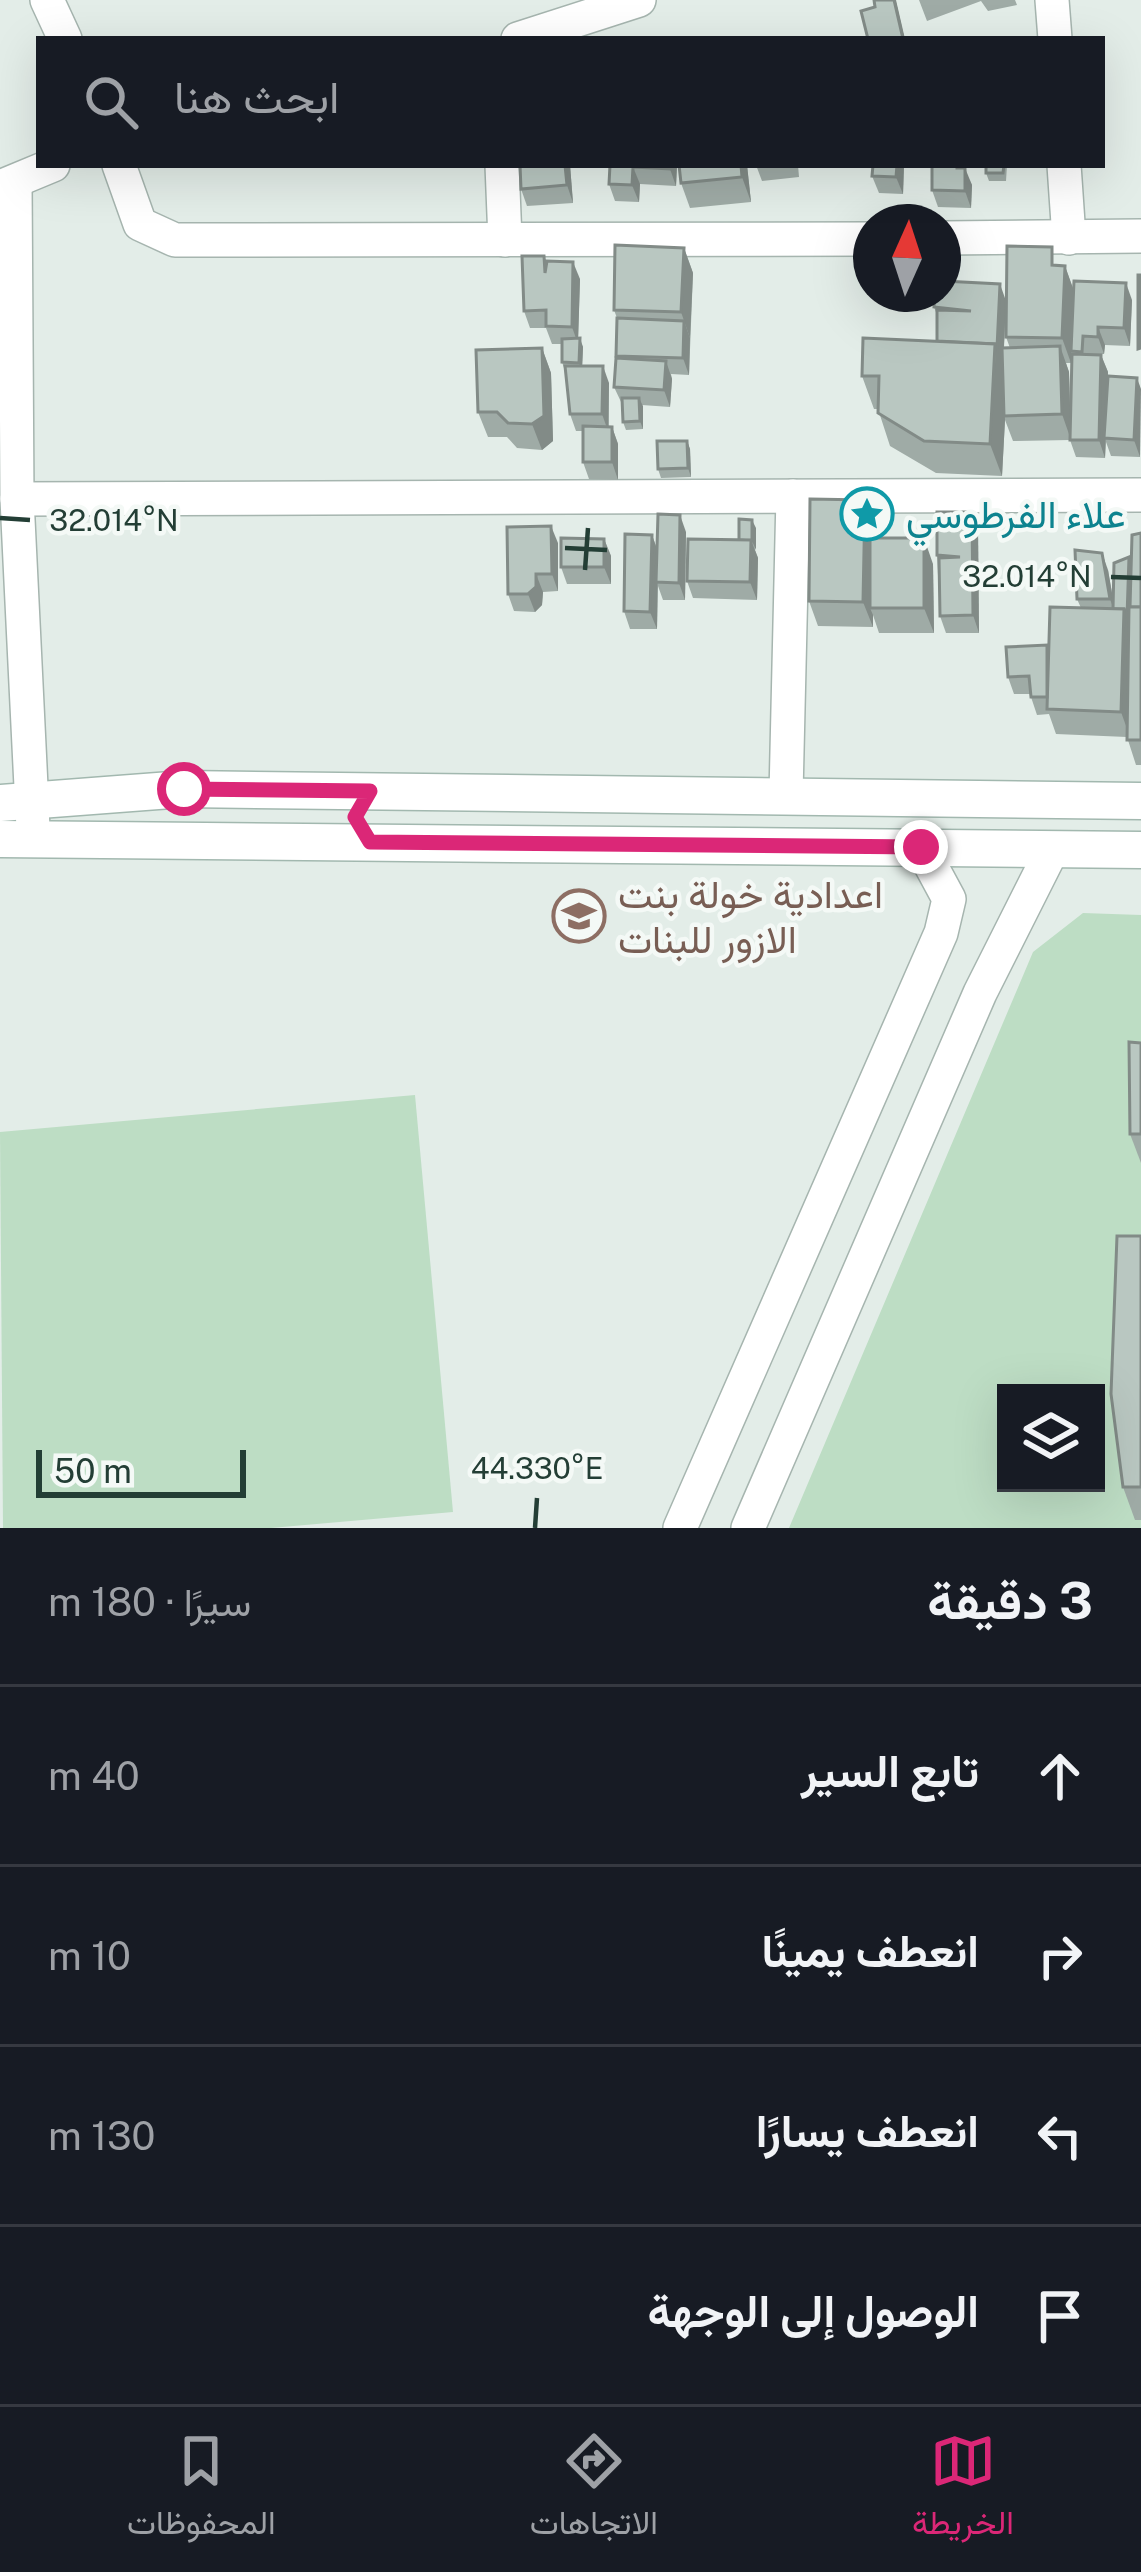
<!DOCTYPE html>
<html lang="ar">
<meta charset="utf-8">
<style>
body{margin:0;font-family:"Public Sans",Vazirmatn,sans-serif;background:#242831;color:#f1f3f6;direction:rtl}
.controls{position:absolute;right:36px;bottom:36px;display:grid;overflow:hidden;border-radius:0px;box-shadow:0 12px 48px #0002}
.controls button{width:108px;height:108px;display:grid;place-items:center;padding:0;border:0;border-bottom:3px solid #363941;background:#171b24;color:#f1f3f6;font:60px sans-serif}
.compass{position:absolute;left:853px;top:204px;width:108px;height:108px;border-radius:50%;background:#171b24;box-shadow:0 12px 48px #0002;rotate:3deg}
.scale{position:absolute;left:36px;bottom:30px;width:210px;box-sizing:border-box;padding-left:12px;border:6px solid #233e35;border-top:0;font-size:33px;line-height:42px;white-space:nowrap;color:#233e35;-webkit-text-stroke:9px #f4f9f6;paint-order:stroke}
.stop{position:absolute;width:36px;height:36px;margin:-27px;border:9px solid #db2777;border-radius:50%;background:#fff}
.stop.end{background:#db2777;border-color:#fff;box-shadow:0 3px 12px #0008}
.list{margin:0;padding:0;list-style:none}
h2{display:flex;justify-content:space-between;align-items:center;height:156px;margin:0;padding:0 48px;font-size:51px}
h2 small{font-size:39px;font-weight:400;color:#9ea1a6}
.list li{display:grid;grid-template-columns:78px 1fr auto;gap:36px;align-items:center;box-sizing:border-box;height:180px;padding:0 48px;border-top:3px solid #363941}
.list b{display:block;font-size:45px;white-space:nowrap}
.list em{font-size:39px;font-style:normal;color:#9ea1a6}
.icon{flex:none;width:66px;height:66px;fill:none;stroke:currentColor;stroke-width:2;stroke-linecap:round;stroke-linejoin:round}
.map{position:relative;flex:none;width:1141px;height:1528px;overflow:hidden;direction:ltr}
.search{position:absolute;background:#171b24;box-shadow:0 12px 48px #0002;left:36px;right:36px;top:36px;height:132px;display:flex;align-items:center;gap:30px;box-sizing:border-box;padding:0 42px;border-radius:0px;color:#9ea1a6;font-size:45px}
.sheet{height:876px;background:#171b24}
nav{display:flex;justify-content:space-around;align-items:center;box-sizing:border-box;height:168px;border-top:3px solid #363941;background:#171b24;font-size:33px;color:#9ea1a6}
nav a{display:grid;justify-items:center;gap:6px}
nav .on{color:#db2777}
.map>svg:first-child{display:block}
.green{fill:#bdddc4;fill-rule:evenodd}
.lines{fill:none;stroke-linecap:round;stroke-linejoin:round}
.street-casing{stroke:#a6b5af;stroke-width:36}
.secondary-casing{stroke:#a2b8af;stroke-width:39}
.street{stroke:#fff;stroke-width:33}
.secondary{stroke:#fff;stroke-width:36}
.wall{fill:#9faba6;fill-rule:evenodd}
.shaded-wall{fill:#828b87}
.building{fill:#b9c7c1;stroke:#828b87;stroke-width:3}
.route{stroke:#db2777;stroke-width:15}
.ticks{fill:none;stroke:#233e35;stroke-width:4.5}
.labels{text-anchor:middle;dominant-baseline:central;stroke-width:9;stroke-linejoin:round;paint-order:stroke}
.culture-label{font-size:39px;fill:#0d838f;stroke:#f4f9f6;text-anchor:start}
.education-label{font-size:39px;fill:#785e54;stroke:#f4f9f6;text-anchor:start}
.ticks-label{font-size:30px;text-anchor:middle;fill:#233e35;stroke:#f4f9f6;stroke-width:9;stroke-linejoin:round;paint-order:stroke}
</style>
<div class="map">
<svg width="1141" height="1528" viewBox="0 0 1141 1528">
<rect width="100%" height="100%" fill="#e3ede8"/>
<g class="green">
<path d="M1083,913L1141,915V1528H789L1033,952ZM1006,1393H1096V1483H1006Z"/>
<polygon points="415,1095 453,1512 271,1528 3,1528 0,1132"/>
</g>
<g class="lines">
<g class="street-casing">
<g id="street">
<polyline points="47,0 65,39"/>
<polyline points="1052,0 1055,39"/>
<polyline points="518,39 639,0"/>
<polyline points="119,165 140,224 175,240 871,239"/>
<polyline points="502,165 505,240"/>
<polyline points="1064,165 1069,238"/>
<polyline points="15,182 17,499 33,828"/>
<polyline points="0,187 53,165"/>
<polyline points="943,238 1141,236"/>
<polyline points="17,499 1141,495"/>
<polyline points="786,794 793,496"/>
<polyline points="680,1528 941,933 949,899 921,847"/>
<polyline points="748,1528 980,993 1052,850"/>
</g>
</g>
<g class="secondary-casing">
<g id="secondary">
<polyline points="0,803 184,789 1141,801"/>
<polyline points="0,839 1141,850"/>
</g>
</g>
<use href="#street" class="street"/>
<use href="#secondary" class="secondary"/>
</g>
<g class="wall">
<polygon points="919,0 1015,0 1017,5 988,11 981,1 927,21"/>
<polygon points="570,165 573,203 527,206 521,189"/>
<polygon points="610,165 677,165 676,186 640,184 639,202 615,201 609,184"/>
<polygon points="679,165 747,165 751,202 690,208 681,183"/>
<polygon points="756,165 798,165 799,177 762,181"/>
<polygon points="873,165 904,165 903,194 879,193 872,176"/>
<polygon points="1007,165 1006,181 989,181 986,173"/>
<polygon points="963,168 972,185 971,208 938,207 932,190"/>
<polygon points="684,248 693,273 689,375 671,374 672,379 670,407 642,405 643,429 626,430 623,422 622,404 614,387 617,318 614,310"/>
<polygon points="544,256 547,263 580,279 578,338 583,347 582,366 609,383 609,427 612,427 618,444 618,480 589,479 583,462 583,431 576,431 570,414 565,371 562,362 562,344 552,344 546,328 530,328 524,311"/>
<path d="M1059,265L1065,266L1073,289L1132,300L1130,346L1105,345L1104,354H1089L1101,355L1108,372L1107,385L1137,378L1140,457L1111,456L1106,442L1105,458L1076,457L1070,440L1013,441L1005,420L1002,476L936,473L890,446L878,409H874L862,376L937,341V315L934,307L1006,301ZM1006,303V337L1010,348H1004ZM1071,352L1072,354L1070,414L1069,372L1066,363H1071Z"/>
<polygon points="542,348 551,373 553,441 542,450 517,448 507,437 488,437 478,412"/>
<polygon points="687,441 690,449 691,477 661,478 658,469"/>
<polygon points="865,500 874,525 874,538 933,564 934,633 879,633 873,615 873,627 818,626 809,601"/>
<polygon points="756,528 755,550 758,558 757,600 693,598 687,581"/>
<polygon points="978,529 979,633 946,633 940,616 937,555"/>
<polygon points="686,532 685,600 663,600 658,586 657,629 630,629 624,611 652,535 657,549"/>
<polygon points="1141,533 1141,765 1136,765 1127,737 1056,734 1049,714 1037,715 1030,694 1014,694 1008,677 1049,650 1081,608 1077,599 1108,570 1113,599 1131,564"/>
<polygon points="604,539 611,556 611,584 567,584 561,567"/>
<polygon points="558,543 558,591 543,592 542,605 535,612 514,611 508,594"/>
<polygon points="1141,1043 1141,1163 1130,1134"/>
<polygon points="1141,1236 1141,1520 1135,1520 1123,1487"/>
</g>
<g class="shaded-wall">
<polygon points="894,0 896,0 905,39 903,39"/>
<polygon points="565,165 570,165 573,203 567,185"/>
<polygon points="670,165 677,165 676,186 670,169"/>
<polygon points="741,165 747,165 751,202 742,177"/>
<polygon points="897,165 904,165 903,194 896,177"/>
<polygon points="633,167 640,184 639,202 632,185"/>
<polygon points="965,168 972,185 971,208 965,191"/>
<polygon points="684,248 693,273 690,338 681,312"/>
<polygon points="573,262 580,279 578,344 572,327"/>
<polygon points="1065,266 1074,291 1071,363 1062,338"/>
<polygon points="1126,283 1132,300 1130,346 1124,328"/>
<polygon points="1000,284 1006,301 1003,365 1005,420 1002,476 990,444"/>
<polygon points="684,321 690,338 689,375 683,358"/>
<polygon points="1098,327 1105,345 1104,354 1098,337"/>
<polygon points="580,338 583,347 582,372 579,363"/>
<polygon points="1060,346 1069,372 1071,440 1062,414"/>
<polygon points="542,348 551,373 553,441 542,450 532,424"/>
<polygon points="1101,355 1108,372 1105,458 1099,440"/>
<polygon points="666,361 672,379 670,407 664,390"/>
<polygon points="603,366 609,383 608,431 602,414"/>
<polygon points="1137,378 1141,389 1140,457 1134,440"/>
<polygon points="639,398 643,406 643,429 640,421"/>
<polygon points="612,427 618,444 618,480 612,462"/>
<polygon points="687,441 690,449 691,477 688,468"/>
<polygon points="865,500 874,525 873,608 870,608 873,615 873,627 863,602"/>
<polygon points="972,512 978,529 979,633 973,615"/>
<polygon points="680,515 686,532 685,600 679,583"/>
<polygon points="752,520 756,528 756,550 752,541"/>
<polygon points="551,526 558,543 558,591 552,574"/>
<polygon points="652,535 658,552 657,629 650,612"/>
<polygon points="924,538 933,564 934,633 924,608"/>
<polygon points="604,539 611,556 611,584 604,567"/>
<polygon points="751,540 758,558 757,600 750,582"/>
<polygon points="1102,553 1108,570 1116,616 1110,599"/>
<polygon points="1129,557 1132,566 1130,737 1121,712 1124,609"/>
<polygon points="536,574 543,592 542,605 535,612 528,594"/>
</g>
<g class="building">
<polygon points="874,0 894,0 903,39 868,39 861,11 875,7"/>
<polygon points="520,165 565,165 567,185 521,189"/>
<polygon points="610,165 670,165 670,169 633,167 632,185 609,184"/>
<polygon points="679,165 741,165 742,177 681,183"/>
<polygon points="873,165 897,165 896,177 872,176"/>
<polygon points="932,165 957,165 957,168 965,168 965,191 932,190"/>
<polygon points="986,165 1004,165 1003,173 986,173"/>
<polygon points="615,245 684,248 681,312 614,310"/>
<polygon points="1007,246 1052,247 1052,265 1065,266 1062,338 1006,337"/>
<polygon points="522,256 544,256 545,273 547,261 573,262 572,327 546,326 546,310 524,311"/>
<polygon points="1138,275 1141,275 1141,348 1138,349"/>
<polygon points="943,281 1000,284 997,348 995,344 937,341 937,310 971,311 934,307 935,294 943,294"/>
<polygon points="1074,281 1126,283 1124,328 1098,327 1098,337 1083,336 1082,352 1071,351"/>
<polygon points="617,318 684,321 683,358 616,356"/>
<polygon points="580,338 579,363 562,362 562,339"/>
<polygon points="863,338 995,344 990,444 924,441 878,413 879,376 862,376"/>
<polygon points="1060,346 1062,414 1004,416 1002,348"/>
<polygon points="542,348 544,416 532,424 508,423 497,412 478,412 476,350"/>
<polygon points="1072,354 1101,355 1099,440 1070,440"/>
<polygon points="616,358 666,361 664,390 614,387"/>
<polygon points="565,366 603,366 602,414 570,414"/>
<polygon points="1108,376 1137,378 1134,440 1104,438"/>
<polygon points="622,398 639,398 640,421 623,422"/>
<polygon points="583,426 612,427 612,462 583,462"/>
<polygon points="657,441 687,441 688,468 658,469"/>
<polygon points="810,499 865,500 863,602 809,601"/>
<polygon points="937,512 972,512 973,615 940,616 939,558 960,557 937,555"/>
<polygon points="658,514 680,515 679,583 656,582"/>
<polygon points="739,519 752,520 752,541 739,540"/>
<polygon points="551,526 552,574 536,574 536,587 528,594 508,594 507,527"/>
<polygon points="1141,533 1141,607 1130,607 1132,535"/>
<polygon points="625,534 652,535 650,612 624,611"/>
<polygon points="561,538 604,539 604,567 561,567"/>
<rect x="870" y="538" width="54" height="70"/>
<polygon points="688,539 751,540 750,582 687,581"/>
<polygon points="1075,550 1102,553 1110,599 1077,599"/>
<polygon points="1129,557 1127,617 1124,609 1113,609 1114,563"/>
<polygon points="1050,607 1124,609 1121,712 1047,709"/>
<polygon points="1129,607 1141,607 1141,740 1127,740"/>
<polygon points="1047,645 1047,697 1031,697 1029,676 1008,677 1006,647"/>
<polygon points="1129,1042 1141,1043 1141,1134 1130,1134"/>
<polygon points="1117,1236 1141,1236 1141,1487 1123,1487 1111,1394"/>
</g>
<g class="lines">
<polyline class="route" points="184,789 370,791 355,817 370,842 921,847"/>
</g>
<path class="ticks" d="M0,518L30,520M565,548L607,550M585,570L588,528M1111,577L1141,578M535,1528L537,1498"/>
<defs>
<g id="sight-ring" transform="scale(2.7)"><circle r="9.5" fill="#f4f9f6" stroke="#0f9aa8" stroke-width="1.5"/><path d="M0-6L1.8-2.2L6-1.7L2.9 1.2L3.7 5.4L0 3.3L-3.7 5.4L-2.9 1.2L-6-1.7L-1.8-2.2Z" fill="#0f9aa8"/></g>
<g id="school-ring" transform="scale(2.7)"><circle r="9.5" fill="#f4f9f6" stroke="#8d6e63" stroke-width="1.5"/><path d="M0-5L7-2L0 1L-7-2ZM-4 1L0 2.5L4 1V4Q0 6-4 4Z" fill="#8d6e63"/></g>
</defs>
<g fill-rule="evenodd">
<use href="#sight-ring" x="867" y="514"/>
<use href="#school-ring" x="579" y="916"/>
</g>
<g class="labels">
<g class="culture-label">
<text x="906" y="514">علاء الفرطوسي</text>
</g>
<g class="education-label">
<text x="618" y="894">اعدادية خولة بنت<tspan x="618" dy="45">الازور للبنات</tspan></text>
</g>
</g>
<g class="ticks-label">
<text x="114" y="531">32.014°N</text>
<text x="1027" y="587">32.014°N</text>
<text x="537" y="1479">44.330°E</text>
</g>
</svg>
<div class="controls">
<button><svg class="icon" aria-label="layers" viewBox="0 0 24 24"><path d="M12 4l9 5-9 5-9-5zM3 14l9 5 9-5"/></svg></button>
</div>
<svg class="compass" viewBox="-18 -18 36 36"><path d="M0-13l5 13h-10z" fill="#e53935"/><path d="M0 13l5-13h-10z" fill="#9ea1a6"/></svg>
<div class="scale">50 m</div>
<div class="stop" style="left:184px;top:789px"></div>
<div class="stop end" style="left:921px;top:847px"></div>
<div class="search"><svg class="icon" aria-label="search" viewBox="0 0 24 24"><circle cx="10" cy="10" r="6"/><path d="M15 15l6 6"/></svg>ابحث هنا</div>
</div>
<section class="sheet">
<h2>3 دقيقة<small>سيرًا · 180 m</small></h2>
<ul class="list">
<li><svg class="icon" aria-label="ahead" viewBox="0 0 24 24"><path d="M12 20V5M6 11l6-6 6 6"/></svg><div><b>تابع السير</b></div><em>40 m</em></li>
<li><svg class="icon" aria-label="right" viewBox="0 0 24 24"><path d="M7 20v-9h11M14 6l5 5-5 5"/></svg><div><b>انعطف يمينًا</b></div><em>10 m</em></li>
<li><svg class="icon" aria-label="left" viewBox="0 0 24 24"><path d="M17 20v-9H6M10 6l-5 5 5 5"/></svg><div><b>انعطف يسارًا</b></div><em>130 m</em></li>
<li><svg class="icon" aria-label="arrive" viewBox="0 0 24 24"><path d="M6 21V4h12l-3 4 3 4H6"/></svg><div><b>الوصول إلى الوجهة</b></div></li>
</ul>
</section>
<nav>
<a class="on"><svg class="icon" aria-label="map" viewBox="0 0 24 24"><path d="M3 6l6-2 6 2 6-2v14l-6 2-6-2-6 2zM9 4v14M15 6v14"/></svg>الخريطة</a>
<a><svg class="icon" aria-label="directions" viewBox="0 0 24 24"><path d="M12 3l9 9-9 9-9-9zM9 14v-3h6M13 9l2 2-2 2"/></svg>الاتجاهات</a>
<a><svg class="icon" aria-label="saved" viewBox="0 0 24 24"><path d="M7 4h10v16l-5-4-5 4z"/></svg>المحفوظات</a>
</nav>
